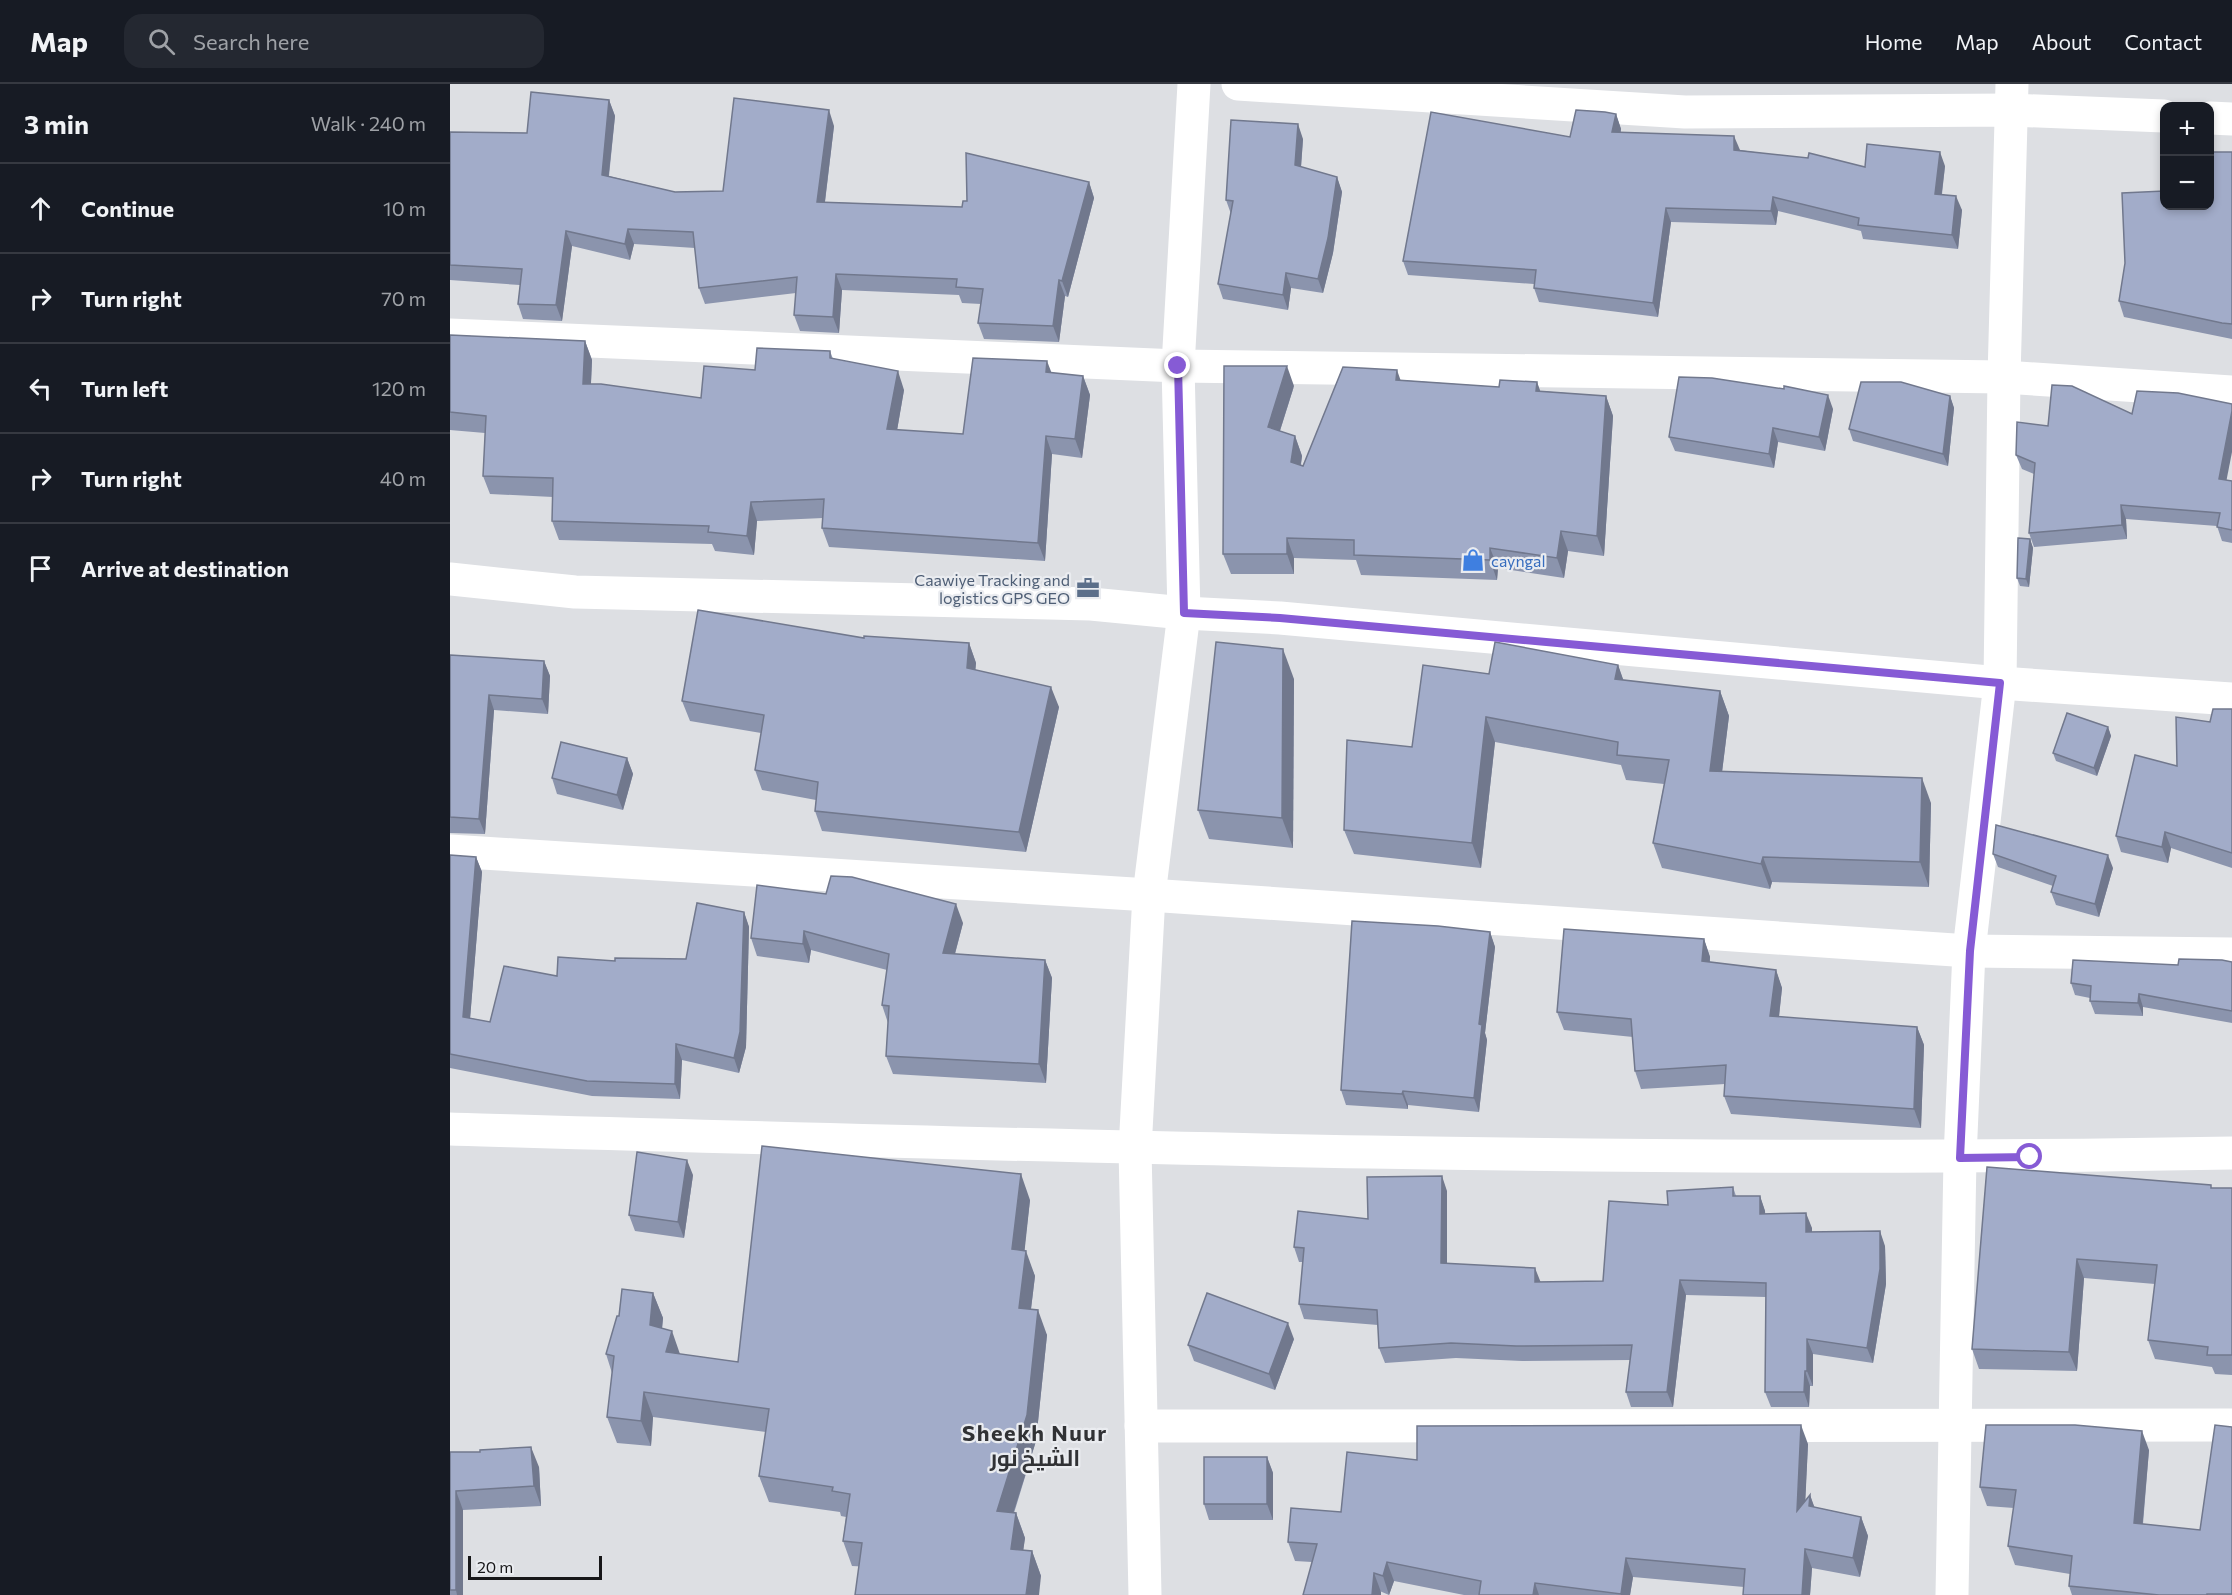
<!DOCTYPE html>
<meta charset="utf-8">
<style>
body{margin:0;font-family:Commissioner,Cairo,sans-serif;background:#242831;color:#f1f3f6}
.controls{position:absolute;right:18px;top:18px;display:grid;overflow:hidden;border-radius:12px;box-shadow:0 3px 9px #0003}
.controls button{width:54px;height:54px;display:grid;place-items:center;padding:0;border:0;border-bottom:2px solid #363941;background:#171b24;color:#f1f3f6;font:30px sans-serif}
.scale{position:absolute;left:18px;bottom:15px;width:134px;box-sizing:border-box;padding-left:6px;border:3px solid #171719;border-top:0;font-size:16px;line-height:21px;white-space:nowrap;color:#171719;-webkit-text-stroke:4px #eaecf0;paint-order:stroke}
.stop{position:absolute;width:18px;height:18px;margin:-14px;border:4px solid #865bd5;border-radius:50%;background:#fff}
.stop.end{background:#865bd5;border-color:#fff;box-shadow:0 2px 6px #0008}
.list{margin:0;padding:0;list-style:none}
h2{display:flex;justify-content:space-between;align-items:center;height:78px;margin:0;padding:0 24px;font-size:26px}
h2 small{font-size:20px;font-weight:400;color:#9ea1a6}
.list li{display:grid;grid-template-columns:39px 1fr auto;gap:18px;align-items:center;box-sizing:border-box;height:90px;padding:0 24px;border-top:2px solid #363941}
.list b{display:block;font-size:22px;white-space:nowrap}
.list em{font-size:20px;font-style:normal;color:#9ea1a6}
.icon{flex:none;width:33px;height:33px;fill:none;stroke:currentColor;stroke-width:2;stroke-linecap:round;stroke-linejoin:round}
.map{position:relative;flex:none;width:1782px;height:1511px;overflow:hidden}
header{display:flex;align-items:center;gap:36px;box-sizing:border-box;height:84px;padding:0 30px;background:#171b24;border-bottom:2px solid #363941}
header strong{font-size:28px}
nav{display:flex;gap:33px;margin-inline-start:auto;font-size:21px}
.search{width:420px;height:54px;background:#242831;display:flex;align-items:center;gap:15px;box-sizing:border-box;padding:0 21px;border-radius:18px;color:#9ea1a6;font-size:22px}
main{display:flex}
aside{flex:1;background:#171b24}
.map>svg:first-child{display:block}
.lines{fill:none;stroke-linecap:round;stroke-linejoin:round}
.street{stroke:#fff;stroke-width:33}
.wall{fill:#8b94ad}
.shaded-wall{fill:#71788d}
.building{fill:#a2acc9;stroke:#71788d;stroke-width:1.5}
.route{stroke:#865bd5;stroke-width:8}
.labels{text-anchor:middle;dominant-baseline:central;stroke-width:4.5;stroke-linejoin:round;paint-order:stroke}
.shop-label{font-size:16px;fill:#366cbe;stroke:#eaecf0;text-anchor:start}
.service-label{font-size:16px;fill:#4e5e75;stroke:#eaecf0;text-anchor:end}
.district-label{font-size:22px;font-weight:bold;letter-spacing:1.5px;fill:#313235;stroke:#eaecf0}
</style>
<header>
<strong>Map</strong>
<div class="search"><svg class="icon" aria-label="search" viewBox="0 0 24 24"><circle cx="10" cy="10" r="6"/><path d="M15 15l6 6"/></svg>Search here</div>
<nav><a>Home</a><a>Map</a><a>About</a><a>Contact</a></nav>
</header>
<main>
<aside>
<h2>3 min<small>Walk · 240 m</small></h2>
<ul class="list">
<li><svg class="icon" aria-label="ahead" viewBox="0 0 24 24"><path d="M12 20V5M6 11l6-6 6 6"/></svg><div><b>Continue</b></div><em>10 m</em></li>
<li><svg class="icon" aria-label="right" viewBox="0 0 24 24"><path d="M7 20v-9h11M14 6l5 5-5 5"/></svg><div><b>Turn right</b></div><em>70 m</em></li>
<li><svg class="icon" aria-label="left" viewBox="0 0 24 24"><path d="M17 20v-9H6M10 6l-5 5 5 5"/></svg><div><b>Turn left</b></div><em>120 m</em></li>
<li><svg class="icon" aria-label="right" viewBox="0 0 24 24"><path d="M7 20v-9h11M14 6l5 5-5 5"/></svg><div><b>Turn right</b></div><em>40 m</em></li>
<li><svg class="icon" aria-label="arrive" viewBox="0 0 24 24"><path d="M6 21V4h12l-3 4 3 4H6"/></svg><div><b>Arrive at destination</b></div></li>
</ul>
</aside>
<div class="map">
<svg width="1782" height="1511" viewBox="0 0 1782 1511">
<rect width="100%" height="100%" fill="#dddfe3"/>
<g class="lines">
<g class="street">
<polyline points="788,0 1235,28 1561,26 1714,32"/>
<polyline points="1760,34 1782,35"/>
<polyline points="0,251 728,282 1554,293 1782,308"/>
<polyline points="0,495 125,508 641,520 734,529 830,534 1550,599 1782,615"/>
<polyline points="0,767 699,811 1519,867 1782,870"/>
<path d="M0,1045C594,1062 1188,1080 1782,1069"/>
<polyline points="691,1342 1782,1341"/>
<polyline points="695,1511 685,1065 699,811 734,529 728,282 744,0"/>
<polyline points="1502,1511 1510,1074 1519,867 1550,599 1554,293 1562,0"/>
</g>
</g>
<g class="wall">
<polygon points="159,16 165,32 159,92 225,108 273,107 384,42 375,118 512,123 517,117 639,98 644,114 618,213 615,212 609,258 534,255 528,239 531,220 512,219 509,211 392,206 389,249 350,247 344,231 346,209 255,220 249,204 245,164 184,160 180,176 122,162 112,237 73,235 68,220 70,201 0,196 0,48 77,49"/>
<polygon points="1166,30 1171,45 1171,48 1290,66 1415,83 1495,82 1492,110 1512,126 1508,165 1413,155 1411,147 1328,127 1326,141 1221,138 1208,233 1089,218 1084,204 1084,200 958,191 953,177 1120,53"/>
<polygon points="853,55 851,83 887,93 892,108 883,169 873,209 841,204 838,226 773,215 768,200 781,130 776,116"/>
<polygon points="1782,68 1782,255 1674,233 1669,217 1760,122"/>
<polygon points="0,251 135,257 142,276 141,300 251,314 305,286 380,267 383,275 454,306 447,346 513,350 602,289 633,292 640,311 632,374 602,370 595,477 379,463 372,444 373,434 307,437 304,471 265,467 262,460 109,456 102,437 103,413 40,410 33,392 35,349 0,346"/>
<polygon points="950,296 1049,303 1087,298 1090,307 1156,312 1163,332 1154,472 1118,467 1114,494 1048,484 1047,496 911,491 906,476 844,474 844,490 781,490 773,470 844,302 830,347 845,352 852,372 851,381 853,382"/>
<polygon points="1334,305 1383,325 1375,367 1328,358 1324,384 1225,367 1219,353"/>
<polygon points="1500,312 1504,324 1498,382 1403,357 1399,345"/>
<polygon points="1566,371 1782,397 1782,459 1772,457 1767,442 1676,435 1677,455 1584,463 1579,449 1584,390 1572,385"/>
<polygon points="1580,455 1583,464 1579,503 1570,502 1567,494"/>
<polygon points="414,554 519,559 526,579 525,586 609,623 576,768 372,747 365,727 366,716 312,706 305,686 311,649 240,637 232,617"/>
<polygon points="0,571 94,577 100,592 98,630 44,626 35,750 0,749"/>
<polygon points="1168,581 1173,596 1270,607 1279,632 1272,688 1481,719 1479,803 1322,798 1320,805 1212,784 1203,759 1214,700 1176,696 1171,681 1045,658 1031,784 904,770 894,746 962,663 1039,590"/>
<polygon points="844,595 843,764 759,755 748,726"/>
<polygon points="1782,625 1782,784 1721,764 1718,779 1671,768 1666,752 1727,682 1760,638"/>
<polygon points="1658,643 1661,652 1647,692 1606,677 1603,669"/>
<polygon points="177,674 183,690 173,726 107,710 102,694"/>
<polygon points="1543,770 1663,784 1649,833 1606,821 1601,808 1603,802 1548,783"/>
<polygon points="0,771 26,773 32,788 20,934 40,938 107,892 165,877 236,875 294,828 299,843 296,963 289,989 232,976 230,1015 142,1012 0,984"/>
<polygon points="307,801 513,839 505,870 595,876 602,894 596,999 443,990 436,972 438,939 432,921 437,886 361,866 359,879 307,872 301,854"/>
<polygon points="1040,848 1045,863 1035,949 1037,956 1029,1028 958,1021 958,1025 896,1021 891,1006"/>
<polygon points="1254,855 1260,873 1260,878 1326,886 1332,904 1329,933 1467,943 1474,961 1471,1044 1281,1030 1274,1012 1275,1000 1191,1005 1185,987 1183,953 1114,946 1107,928"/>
<polygon points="1782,878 1782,939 1693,923 1693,932 1645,930 1640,917 1640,914 1625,911 1621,899 1728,881"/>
<polygon points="1537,1083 1762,1104 1782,1104 1782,1291 1765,1290 1762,1283 1705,1275 1698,1256 1705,1200 1634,1194 1627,1287 1529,1285 1522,1265"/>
<polygon points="243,1091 234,1154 185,1147 179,1131"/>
<polygon points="1283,1103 1286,1112 1310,1112 1315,1127 1315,1130 1362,1144 1362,1148 1435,1162 1436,1200 1423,1279 1363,1270 1363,1302 1360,1302 1359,1323 1321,1323 1315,1308 1316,1213 1236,1211 1223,1323 1181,1323 1176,1308 1180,1276 1072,1277 1006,1274 935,1279 929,1264 928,1241 854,1235 849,1220 853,1178 849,1178 844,1163 997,1107 997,1180 1091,1198 1153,1197 1218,1121"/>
<polygon points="580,1116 574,1167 585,1192 581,1225 597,1251 586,1357 564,1429 566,1429 575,1454 573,1466 582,1467 591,1492 402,1482 393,1457 396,1433 391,1432 390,1428 319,1418 309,1392 316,1348 203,1333 201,1362 167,1359 157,1333 162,1289 156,1270 169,1232 203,1209 213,1234 212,1244 230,1270 288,1278"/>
<polygon points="844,1255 825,1306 744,1277 738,1261"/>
<polygon points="1782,1343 1782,1511 1622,1511 1619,1502 1620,1490 1565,1481 1558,1462 1564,1424 1537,1422 1530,1403 1699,1366 1693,1440 1750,1446"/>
<polygon points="1358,1360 1355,1417 1360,1411 1364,1423 1411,1433 1418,1452 1410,1493 1362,1484 1360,1511 1293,1511 1294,1503 1183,1493 1180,1511 1014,1511 944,1497 939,1511 862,1478 845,1477 838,1458 891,1428 967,1376"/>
<polygon points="0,1368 89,1383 91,1422 13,1426 13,1511 0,1511"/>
<polygon points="817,1373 823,1389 823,1436 759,1436 754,1420"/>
</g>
<g class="shaded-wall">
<polygon points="159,16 165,32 157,107 152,91"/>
<polygon points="379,26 384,42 373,133 367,118"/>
<polygon points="1166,30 1171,45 1167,62 1162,48"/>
<polygon points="848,40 853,55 850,96 845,81"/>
<polygon points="1284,52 1290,66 1289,80 1284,66"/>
<polygon points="1490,68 1495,82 1490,124 1485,110"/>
<polygon points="887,93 892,108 883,169 873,209 868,195"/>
<polygon points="639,98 644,114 618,213 612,197"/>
<polygon points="1506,112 1512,126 1508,165 1502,151"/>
<polygon points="1323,113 1328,127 1326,141 1321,127"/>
<polygon points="1216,124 1221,138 1208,233 1203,219"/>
<polygon points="178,145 184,160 180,176 175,160"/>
<polygon points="116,147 122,162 112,237 106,221"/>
<polygon points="836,189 841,204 838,226 833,211"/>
<polygon points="386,190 392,206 389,249 383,233"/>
<polygon points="609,196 615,212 609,258 603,242"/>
<polygon points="135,257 142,276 140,319 133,300"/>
<polygon points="597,277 604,295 596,288"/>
<polygon points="837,282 844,302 825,362 818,343"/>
<polygon points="947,286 954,306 946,296"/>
<polygon points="448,287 454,306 444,364 437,345"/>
<polygon points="633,292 640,311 632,374 625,355"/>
<polygon points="1087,298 1094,318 1086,307"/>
<polygon points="1378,311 1383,325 1375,367 1369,353"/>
<polygon points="1156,312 1163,332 1154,472 1147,452"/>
<polygon points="1500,312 1504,324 1498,382 1493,370"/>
<polygon points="1782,327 1782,368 1774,409 1769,395"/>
<polygon points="1323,344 1328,358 1324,384 1319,370"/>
<polygon points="596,352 602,370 595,477 588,459"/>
<polygon points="845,352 852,372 848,398 841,378"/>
<polygon points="301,418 307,437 304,471 297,452"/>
<polygon points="1671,421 1676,435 1677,455 1672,441"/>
<polygon points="1111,447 1118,467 1114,494 1107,474"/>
<polygon points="837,454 844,474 844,490 837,470"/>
<polygon points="1580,455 1583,464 1579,503 1576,495"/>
<polygon points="1040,464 1048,484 1047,496 1040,476"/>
<polygon points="519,559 526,579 524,604 517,584"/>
<polygon points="833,565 844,595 843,764 832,734"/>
<polygon points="94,577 100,592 98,630 92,615"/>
<polygon points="1168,581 1177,606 1165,595"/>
<polygon points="601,603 609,623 576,768 569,748"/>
<polygon points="1270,607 1279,632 1269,712 1260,687"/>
<polygon points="39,611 44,626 35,750 29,735"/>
<polygon points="1036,633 1045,658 1031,784 1022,759"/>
<polygon points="1658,643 1661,652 1647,692 1644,684"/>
<polygon points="177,674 183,690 173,726 167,711"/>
<polygon points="1472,694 1481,719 1479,803 1470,778"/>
<polygon points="1715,748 1721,764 1718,779 1712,763"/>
<polygon points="1658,771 1663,784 1649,833 1645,820"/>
<polygon points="26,773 32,788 19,948 13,933"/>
<polygon points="1313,773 1322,798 1320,805 1311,780"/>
<polygon points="506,820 513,839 500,888 493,869"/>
<polygon points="294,828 299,843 296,963 289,989 284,974"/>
<polygon points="354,847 361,866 359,879 353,860"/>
<polygon points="1040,848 1045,863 1035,949 1037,956 1029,1028 1024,1014 1029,940"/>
<polygon points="1254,855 1260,873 1258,895 1252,877"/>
<polygon points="595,876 602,894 596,999 589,980"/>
<polygon points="1326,886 1332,904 1327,950 1320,932"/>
<polygon points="1689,910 1693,923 1693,932 1688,919"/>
<polygon points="1467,943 1474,961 1471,1044 1464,1025"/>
<polygon points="226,960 232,976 230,1015 225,1000"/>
<polygon points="953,1007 958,1021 958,1025 952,1010"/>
<polygon points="237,1076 243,1091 234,1154 228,1138"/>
<polygon points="571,1090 580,1116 572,1191 562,1165"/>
<polygon points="992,1092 997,1107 997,1194 991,1179"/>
<polygon points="1310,1112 1315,1127 1316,1145 1310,1130"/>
<polygon points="1356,1129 1362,1144 1362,1163 1356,1148"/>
<polygon points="1430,1147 1435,1162 1436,1200 1423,1279 1417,1264"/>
<polygon points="576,1167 585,1192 578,1249 569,1224"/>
<polygon points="1627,1175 1634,1194 1627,1287 1619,1268"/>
<polygon points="1085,1184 1091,1199 1085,1198"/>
<polygon points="1230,1196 1236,1211 1223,1323 1217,1308"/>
<polygon points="203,1209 213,1234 210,1267 200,1241"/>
<polygon points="588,1226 597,1251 586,1357 556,1452 547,1427"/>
<polygon points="838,1239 844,1255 825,1306 819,1290"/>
<polygon points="222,1247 231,1273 216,1268"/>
<polygon points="1357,1255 1363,1270 1363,1302 1357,1287"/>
<polygon points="1355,1287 1360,1302 1359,1323 1354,1308"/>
<polygon points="194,1308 203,1333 201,1362 191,1337"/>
<polygon points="1351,1341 1358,1360 1354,1446 1347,1427"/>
<polygon points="1692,1347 1699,1366 1691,1458 1684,1439"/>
<polygon points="81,1363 89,1383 91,1422 84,1402"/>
<polygon points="817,1373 823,1389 823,1436 817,1420"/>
<polygon points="6,1407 13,1426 13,1511 7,1511 6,1506"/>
<polygon points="1360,1411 1367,1430 1359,1422"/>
<polygon points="566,1429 575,1454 570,1490 561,1465"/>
<polygon points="1411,1433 1418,1452 1410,1493 1403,1474"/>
<polygon points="1355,1465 1362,1484 1360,1511 1352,1511"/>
<polygon points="582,1467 591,1492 589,1511 576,1511"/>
<polygon points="1176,1474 1183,1493 1180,1511 1171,1511"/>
<polygon points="937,1478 944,1497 939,1511 933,1492"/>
<polygon points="924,1489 931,1508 931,1511 922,1511"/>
<polygon points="1085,1499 1089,1511 1083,1511"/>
</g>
<g class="building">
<polygon points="81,8 159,16 152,91 225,108 273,107 284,14 379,26 367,118 512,123 513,117 517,117 516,69 639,98 612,197 609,196 603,242 528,239 533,205 506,203 507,195 386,190 383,233 344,231 347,193 249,204 243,148 178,145 175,160 116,147 106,221 68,220 72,185 0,181 0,48 77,49"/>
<polygon points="1126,26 1155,28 1166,30 1162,48 1284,52 1284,66 1358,74 1359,69 1415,83 1417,60 1490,68 1485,110 1506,112 1502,151 1408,141 1409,134 1323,113 1321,127 1216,124 1203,219 1084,204 1086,186 953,177 981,28 1120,53"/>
<polygon points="781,36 848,40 845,81 887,93 878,154 868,195 836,189 833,211 768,200 783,117 776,116"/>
<polygon points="1760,68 1782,68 1782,240 1772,239 1669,217 1675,179 1672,109 1714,107 1714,122 1760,122"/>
<polygon points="0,251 135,257 133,300 151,300 251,314 254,282 305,286 307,264 380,267 380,274 448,287 437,345 513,350 523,274 597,277 596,288 633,292 625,355 596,352 588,459 372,444 374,415 301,418 297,452 258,448 259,442 102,437 103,394 33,392 36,332 0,328"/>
<polygon points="774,282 837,282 818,343 845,352 841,378 853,382 893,283 947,286 946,296 1049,303 1050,296 1087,298 1086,307 1156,312 1147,452 1111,447 1107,474 1040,464 1040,476 904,471 904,456 837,454 837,470 773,470"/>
<polygon points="1229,293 1262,294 1334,305 1334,302 1378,311 1369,353 1323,344 1319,370 1219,353"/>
<polygon points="1411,298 1451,298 1500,312 1493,370 1399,345"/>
<polygon points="1602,301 1622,302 1682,330 1687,307 1728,309 1782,320 1782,327 1769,395 1782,397 1782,446 1767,443 1770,429 1671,421 1672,441 1579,449 1585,379 1566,371 1567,338 1598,342"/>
<polygon points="1568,454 1580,455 1576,495 1567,494"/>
<polygon points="248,526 414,554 414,552 519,559 517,584 601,603 569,748 365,727 368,698 305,686 314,631 232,617"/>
<polygon points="766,558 833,565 832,734 748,726"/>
<polygon points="1045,558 1168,581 1165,595 1270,607 1260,687 1472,694 1470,778 1313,773 1311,780 1203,759 1219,676 1167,671 1168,658 1036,633 1022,759 894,746 897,656 962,663 973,581 1039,590"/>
<polygon points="0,571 94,577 92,615 39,611 29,735 0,733"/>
<polygon points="1763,625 1782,625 1782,769 1715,748 1712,763 1666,752 1685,671 1727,682 1726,633 1760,638"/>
<polygon points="1617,629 1658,643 1644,684 1603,669"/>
<polygon points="111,658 177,674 167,711 102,694"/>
<polygon points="1546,741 1658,771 1645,820 1601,808 1606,792 1543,770"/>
<polygon points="0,771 26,773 13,933 40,938 54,882 107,892 108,873 165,877 165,874 236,875 247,819 294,828 290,948 284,974 226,960 225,1000 137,997 0,970"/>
<polygon points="381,792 402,793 506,820 493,869 595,876 589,980 436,972 439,922 432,921 439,870 354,847 353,860 301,854 307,801 376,810"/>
<polygon points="902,837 988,842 1040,848 1029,940 1032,941 1024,1014 953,1007 952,1010 891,1006"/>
<polygon points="1114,845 1254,855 1252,877 1326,886 1320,932 1467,943 1464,1025 1274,1012 1276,981 1185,987 1181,935 1107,928"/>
<polygon points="1729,875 1772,876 1782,878 1782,927 1689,910 1688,919 1640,917 1641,902 1621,899 1623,876 1728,881"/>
<polygon points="312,1062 571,1090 562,1165 576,1167 569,1224 588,1226 577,1331 547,1427 566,1429 561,1465 582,1467 576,1511 405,1511 412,1459 393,1457 400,1410 382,1407 383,1403 309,1392 319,1325 194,1308 191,1337 157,1333 164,1272 156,1270 167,1232 169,1232 172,1205 203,1209 200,1241 222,1247 216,1268 288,1278"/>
<polygon points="187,1068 237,1076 228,1138 179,1131"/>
<polygon points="1537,1083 1761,1101 1761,1104 1782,1104 1782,1271 1757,1271 1758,1263 1698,1256 1707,1181 1627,1175 1619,1268 1522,1265"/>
<polygon points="992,1092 991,1179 1085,1184 1085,1198 1153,1197 1159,1117 1218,1121 1217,1107 1283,1103 1283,1112 1310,1112 1310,1130 1356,1129 1356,1148 1430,1147 1430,1185 1417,1264 1357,1255 1357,1287 1355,1287 1354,1308 1315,1308 1316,1199 1230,1196 1217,1308 1176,1308 1182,1261 1066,1262 1001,1259 929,1264 927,1226 849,1220 854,1164 844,1163 848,1127 918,1135 917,1093"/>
<polygon points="757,1209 838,1239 819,1290 738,1261"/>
<polygon points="1351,1341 1347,1427 1360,1411 1359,1422 1411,1433 1403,1474 1355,1465 1352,1511 1293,1511 1295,1485 1176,1474 1171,1510 1085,1499 1083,1511 1029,1511 1031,1497 937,1478 933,1492 924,1489 922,1511 853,1511 867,1460 838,1458 841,1424 891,1428 897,1368 967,1376 967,1342"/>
<polygon points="1536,1341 1625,1341 1692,1347 1684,1439 1750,1446 1765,1341 1782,1343 1782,1510 1757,1510 1757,1511 1709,1511 1619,1502 1622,1472 1558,1462 1566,1406 1530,1403"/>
<polygon points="81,1363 84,1402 6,1407 6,1506 0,1506 0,1368 30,1368 30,1366"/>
<rect x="754" y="1373" width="63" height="47"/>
</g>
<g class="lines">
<polyline class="route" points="728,282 734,529 830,534 1550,599 1520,867 1510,1074 1580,1073"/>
</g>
<defs>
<g id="shop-bare" transform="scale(1.8)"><path d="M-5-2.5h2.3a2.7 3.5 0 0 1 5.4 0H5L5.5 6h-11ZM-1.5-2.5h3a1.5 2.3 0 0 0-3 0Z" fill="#3f7fe0" stroke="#eaecf0" stroke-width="2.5" paint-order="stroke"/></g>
<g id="office-bare" transform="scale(1.8)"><path d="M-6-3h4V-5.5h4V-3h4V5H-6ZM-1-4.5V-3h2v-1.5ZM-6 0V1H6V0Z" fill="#5c6f8a" stroke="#eaecf0" stroke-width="2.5" paint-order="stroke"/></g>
</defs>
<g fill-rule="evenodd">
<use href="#shop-bare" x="1023" y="476"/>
<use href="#office-bare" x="638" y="504"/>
</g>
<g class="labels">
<g class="shop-label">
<text x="1041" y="476">cayngal</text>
</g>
<g class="service-label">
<text x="620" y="495">Caawiye Tracking and<tspan x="620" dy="18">logistics GPS GEO</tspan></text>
</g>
<g class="district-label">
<text x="585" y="1348">Sheekh Nuur<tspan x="585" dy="25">الشيخ نور</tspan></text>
</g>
</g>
</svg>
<div class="controls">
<button>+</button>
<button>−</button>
</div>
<div class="scale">20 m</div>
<div class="stop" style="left:1580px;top:1073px"></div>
<div class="stop end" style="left:728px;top:282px"></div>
</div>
</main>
